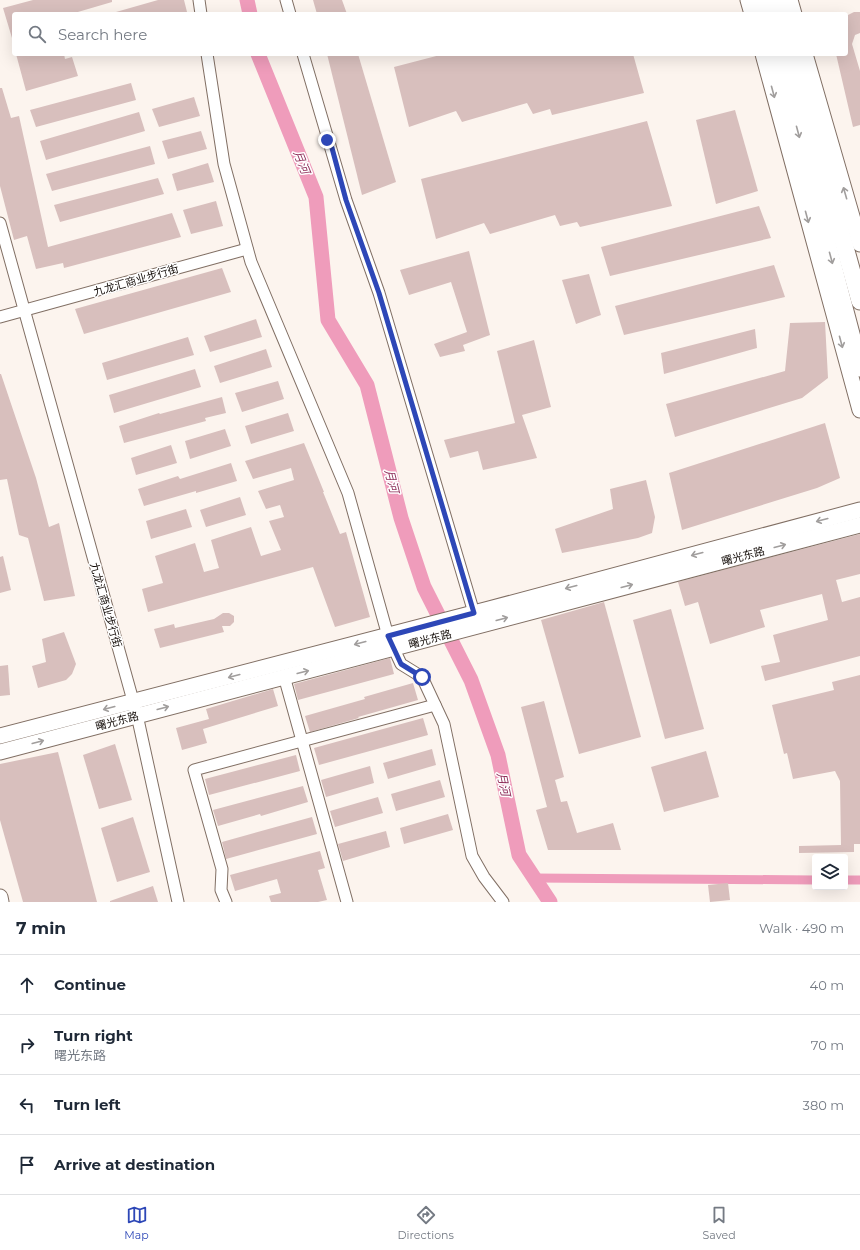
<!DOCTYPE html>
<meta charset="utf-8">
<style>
body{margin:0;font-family:Montserrat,"Noto Sans SC",sans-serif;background:#f2f2f3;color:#1f2937}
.controls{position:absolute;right:12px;bottom:12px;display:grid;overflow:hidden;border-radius:4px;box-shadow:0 4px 16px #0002}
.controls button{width:36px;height:36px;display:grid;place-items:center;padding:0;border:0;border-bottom:1px solid #e0e1e3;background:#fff;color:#1f2937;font:20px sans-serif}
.stop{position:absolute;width:12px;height:12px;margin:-9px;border:3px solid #2d47b7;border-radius:50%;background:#fff}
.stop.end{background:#2d47b7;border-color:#fff;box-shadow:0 1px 4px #0008}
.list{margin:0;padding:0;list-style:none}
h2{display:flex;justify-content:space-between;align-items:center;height:52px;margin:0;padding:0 16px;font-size:17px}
h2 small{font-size:13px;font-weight:400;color:#747a83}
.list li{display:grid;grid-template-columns:26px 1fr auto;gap:12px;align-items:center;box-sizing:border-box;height:60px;padding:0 16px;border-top:1px solid #e0e1e3}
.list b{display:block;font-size:15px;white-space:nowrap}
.list p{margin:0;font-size:13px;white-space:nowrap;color:#747a83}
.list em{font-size:13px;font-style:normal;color:#747a83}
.icon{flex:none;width:22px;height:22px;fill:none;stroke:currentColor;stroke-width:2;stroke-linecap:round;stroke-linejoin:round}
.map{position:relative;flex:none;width:860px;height:902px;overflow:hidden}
.search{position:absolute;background:#fff;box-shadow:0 4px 16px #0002;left:12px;right:12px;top:12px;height:44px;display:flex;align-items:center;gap:10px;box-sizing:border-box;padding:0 14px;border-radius:4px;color:#747a83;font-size:15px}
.sheet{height:292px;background:#fff}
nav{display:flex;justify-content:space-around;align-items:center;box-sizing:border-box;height:56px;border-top:1px solid #e0e1e3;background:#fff;font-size:11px;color:#747a83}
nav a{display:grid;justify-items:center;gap:2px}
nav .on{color:#2d47b7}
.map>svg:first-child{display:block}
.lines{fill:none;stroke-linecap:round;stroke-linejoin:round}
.canal{stroke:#ef9cbb;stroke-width:9}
.river{stroke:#ef9cbb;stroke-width:15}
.building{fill:#d8bfbd}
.minor-casing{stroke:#816f64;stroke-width:13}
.major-casing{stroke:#816f64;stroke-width:17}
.highway-casing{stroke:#816f64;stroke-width:19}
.minor{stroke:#fff;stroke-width:11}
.major{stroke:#fff;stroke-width:15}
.highway{stroke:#fff;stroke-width:17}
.oneway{stroke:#a19e9d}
.route{stroke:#2d47b7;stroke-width:5}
.labels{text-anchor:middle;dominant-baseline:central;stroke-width:3;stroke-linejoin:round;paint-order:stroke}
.street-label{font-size:11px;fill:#140d09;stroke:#fff}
.water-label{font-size:12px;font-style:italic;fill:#8e2e5a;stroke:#fff}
</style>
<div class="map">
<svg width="860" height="902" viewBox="0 0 860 902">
<rect width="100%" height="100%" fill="#fcf4ee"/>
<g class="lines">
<g class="canal">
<polyline points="534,878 815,880"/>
<polyline points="845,880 860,880"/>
</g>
<g class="river">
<polyline points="247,0 250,14"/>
<polyline points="258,54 316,197 328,320 367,385 401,518 424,587 471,680 498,755 519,855 550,902"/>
</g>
</g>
<g class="building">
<polygon points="33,0 112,0 112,2 71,14 14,14 14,37 12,38 3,8"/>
<polygon points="158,0 184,0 187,12 180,14 116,14 116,12"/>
<polygon points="313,0 342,0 347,14 317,14"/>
<polygon points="854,12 860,12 860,33 855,35 852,44 860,71 860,125 853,127 836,54 846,54 846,16"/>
<polygon points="16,54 64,54 65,59 72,57 78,76 26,91"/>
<polygon points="327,54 358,54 396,182 362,195"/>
<polygon points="444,54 633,54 644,93 552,115 550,109 533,114 527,103 462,122 456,111 409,127 394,67"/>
<polygon points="131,83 136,100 36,127 30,110"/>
<polygon points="0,88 2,88 11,118 19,116 48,247 172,213 181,237 64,268 63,263 36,269 27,236 14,240 0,186"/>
<polygon points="194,97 200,116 159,127 152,109"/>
<polygon points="735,110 758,191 716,204 696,120"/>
<polygon points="139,112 145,131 46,160 40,141"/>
<polygon points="647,121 672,206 580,227 577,222 560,226 555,215 490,234 484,223 436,239 421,179"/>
<polygon points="201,131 207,149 168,159 162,141"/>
<polygon points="150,146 155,164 52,191 46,174"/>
<polygon points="208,163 214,182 177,191 172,174"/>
<polygon points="158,178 164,194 60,222 54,205"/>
<polygon points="216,201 223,226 191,234 183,210"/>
<polygon points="759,206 771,238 610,276 601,247"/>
<polygon points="469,251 490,335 463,345 465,351 440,357 434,344 467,332 451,282 409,295 400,270"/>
<polygon points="774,265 785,297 624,335 615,306"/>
<polygon points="222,268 231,292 84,334 75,309"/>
<polygon points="589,274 601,315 576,324 562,280"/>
<polygon points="256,319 262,337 210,352 204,336"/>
<polygon points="825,322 828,378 802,398 675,437 666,404 785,371 790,323"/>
<polygon points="755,329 757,348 664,374 661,353"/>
<polygon points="188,337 194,355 107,380 102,363"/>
<polygon points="534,340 551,407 522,415 537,458 483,470 478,451 450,458 444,440 515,423 497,351"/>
<polygon points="266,349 272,367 220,383 214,366"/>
<polygon points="195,369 201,387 114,413 109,395"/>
<polygon points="0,374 1,374 36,478 49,527 59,523 75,596 44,601 28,538 19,535 7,479 0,480"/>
<polygon points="278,381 284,399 242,412 235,393"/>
<polygon points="222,397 226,413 205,418 206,421 124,443 119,426 159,413 160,414"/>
<polygon points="288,413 294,431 251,444 245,426"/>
<polygon points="825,423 840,478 817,488 682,530 669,473"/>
<polygon points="225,429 231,446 190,459 185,441"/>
<polygon points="304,443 324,492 323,492 340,534 346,532 370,617 335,627 313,567 148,612 142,589 163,583 155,556 195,543 204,572 219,568 211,540 251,527 261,556 281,550 269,521 284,517 280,505 266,509 258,491 294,480 291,468 253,479 245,461"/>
<polygon points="171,445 177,463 136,475 131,458"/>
<polygon points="231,463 237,481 196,493 196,491 144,506 138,489 178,476 180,479"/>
<polygon points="646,480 655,517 652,533 638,538 562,553 555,529 613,509 610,489"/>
<polygon points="240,497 246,515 206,527 200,510"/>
<polygon points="186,509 192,527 151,539 146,521"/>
<polygon points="860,534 860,574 836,580 842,602 860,597 860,656 765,681 761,666 780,662 773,635 828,620 822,594 760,610 765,627 710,644 698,602 685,606 678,582"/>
<polygon points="3,556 11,590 0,593 0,557"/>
<polygon points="604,602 641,737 579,754 541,620"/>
<polygon points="671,609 704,729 665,739 633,620"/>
<polygon points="223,613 229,613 234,616 234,622 230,626 222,626 224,632 160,648 154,629 174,624 175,628 214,619"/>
<polygon points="64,632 76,664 72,674 66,680 38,688 32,666 46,662 42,639"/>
<polygon points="390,658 394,674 298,700 294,684"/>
<polygon points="8,665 10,695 0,696 0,666"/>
<polygon points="860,675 860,844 854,844 854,852 799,853 799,846 841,845 840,781 835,771 793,779 787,753 784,754 772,705 834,690 832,682"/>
<polygon points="413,683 418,700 358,717 359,718 310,732 305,716 365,699 364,697"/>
<polygon points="273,689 278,706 203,729 207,743 182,750 176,728 209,719 206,709"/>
<polygon points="544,701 564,777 555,780 561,802 567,801 577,833 613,823 621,850 548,850 536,810 547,807 521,707"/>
<polygon points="423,718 428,735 319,765 314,748"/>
<polygon points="115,744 132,800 99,809 83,755"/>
<polygon points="432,749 436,765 388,779 383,763"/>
<polygon points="706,751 719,797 664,812 651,767"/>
<polygon points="58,752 97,902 23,902 0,820 0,764"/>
<polygon points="296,755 300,771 209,795 205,779"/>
<polygon points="370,766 374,783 326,797 321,780"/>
<polygon points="440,780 445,797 396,811 391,794"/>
<polygon points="303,786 308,802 261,816 260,814 218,826 213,810"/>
<polygon points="378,797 383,813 335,827 330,811"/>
<polygon points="448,814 453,830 404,844 400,828"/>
<polygon points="133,817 150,872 117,882 101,828"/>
<polygon points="312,817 317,834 226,859 222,842"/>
<polygon points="386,831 390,847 343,861 338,844"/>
<polygon points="320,851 325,868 318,870 327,900 318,902 271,902 269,896 281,893 277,879 235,891 230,875"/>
<polygon points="728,883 730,900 710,902 708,885"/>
<polygon points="153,886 158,902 110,902 110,901"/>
</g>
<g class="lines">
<g class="minor-casing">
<g id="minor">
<polyline points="199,0 201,14"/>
<polyline points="286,0 290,14"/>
<polyline points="207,54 224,164 251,262 348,493 388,636 401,664 422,677 444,724 472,856 484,877 503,902"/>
<polyline points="303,54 346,200 379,293 474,613"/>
<polyline points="0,223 137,715 178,902"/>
<polyline points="0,317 247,249"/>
<polyline points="284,676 347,902"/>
<polyline points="226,902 221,890 222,869 194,770 435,705"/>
</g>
</g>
<g class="major-casing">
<g id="major">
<polyline points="748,0 752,14"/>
<polyline points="790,0 794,14"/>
<polyline points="763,54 860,410"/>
<polyline points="805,54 860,244"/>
<polyline points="0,736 489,609 860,510"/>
<polyline points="0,752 860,525"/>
<polyline points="0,897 1,902"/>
</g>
</g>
<g class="highway-casing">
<g id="highway">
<polyline points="762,0 766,14"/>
<polyline points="777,0 781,14"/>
<polyline points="777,54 860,368"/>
<polyline points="791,54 860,301"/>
</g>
</g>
<use href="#minor" class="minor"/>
<use href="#major" class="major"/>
<use href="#highway" class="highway"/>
</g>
<defs><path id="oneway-shaft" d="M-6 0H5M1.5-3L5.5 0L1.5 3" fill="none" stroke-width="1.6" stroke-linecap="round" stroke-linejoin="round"/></defs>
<g class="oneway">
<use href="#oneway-shaft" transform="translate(773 92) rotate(75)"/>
<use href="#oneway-shaft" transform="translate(798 132) rotate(75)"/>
<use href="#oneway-shaft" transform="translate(845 193) rotate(-106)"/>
<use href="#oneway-shaft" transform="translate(807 217) rotate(75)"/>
<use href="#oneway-shaft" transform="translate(831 258) rotate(75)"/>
<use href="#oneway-shaft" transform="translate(841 342) rotate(75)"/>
<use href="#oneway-shaft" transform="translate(822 520) rotate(165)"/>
<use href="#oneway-shaft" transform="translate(780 546) rotate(-15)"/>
<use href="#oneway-shaft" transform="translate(697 554) rotate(165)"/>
<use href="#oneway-shaft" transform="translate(627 586) rotate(-15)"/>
<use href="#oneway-shaft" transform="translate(571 587) rotate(165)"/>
<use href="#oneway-shaft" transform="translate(502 619) rotate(-15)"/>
<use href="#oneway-shaft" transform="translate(360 643) rotate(165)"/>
<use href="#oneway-shaft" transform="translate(303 672) rotate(-14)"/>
<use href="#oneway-shaft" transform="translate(234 676) rotate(165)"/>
<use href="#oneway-shaft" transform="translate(109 708) rotate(165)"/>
<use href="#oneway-shaft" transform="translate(163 708) rotate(-15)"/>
<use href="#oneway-shaft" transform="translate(38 742) rotate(-15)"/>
</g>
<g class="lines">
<polyline class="route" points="327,140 332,148 346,200 379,293 474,613 388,636 401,664 422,677"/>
</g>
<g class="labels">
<g class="street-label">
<text transform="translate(136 280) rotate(-16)">九龙汇商业步行街</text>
<text transform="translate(743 556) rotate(-15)">曙光东路</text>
<text transform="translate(106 605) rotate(74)">九龙汇商业步行街</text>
<text transform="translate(430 639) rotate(-15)">曙光东路</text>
<text transform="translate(117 721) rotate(-15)">曙光东路</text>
</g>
<g class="water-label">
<text transform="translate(302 162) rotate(68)">月河</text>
<text transform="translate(392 481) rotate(76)">月河</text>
<text transform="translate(504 784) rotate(78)">月河</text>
</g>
</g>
</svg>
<div class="controls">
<button><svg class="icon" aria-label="layers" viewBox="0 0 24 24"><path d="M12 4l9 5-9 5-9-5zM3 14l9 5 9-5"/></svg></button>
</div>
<div class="stop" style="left:422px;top:677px"></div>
<div class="stop end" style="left:327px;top:140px"></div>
<div class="search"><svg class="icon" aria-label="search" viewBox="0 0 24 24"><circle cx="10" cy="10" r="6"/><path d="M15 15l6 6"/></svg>Search here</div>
</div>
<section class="sheet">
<h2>7 min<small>Walk · 490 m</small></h2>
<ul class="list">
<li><svg class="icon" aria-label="ahead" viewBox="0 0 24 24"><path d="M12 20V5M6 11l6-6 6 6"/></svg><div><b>Continue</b></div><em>40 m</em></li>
<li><svg class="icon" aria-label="right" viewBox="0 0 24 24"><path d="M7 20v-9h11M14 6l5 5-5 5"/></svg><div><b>Turn right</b><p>曙光东路</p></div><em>70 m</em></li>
<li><svg class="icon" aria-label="left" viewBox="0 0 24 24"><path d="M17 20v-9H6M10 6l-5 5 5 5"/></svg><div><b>Turn left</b></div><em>380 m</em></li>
<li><svg class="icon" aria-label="arrive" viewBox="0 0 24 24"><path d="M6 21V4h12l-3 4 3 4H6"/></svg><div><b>Arrive at destination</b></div></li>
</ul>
</section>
<nav>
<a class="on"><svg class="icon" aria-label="map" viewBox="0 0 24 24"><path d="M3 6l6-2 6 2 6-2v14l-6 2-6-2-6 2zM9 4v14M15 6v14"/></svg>Map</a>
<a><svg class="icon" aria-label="directions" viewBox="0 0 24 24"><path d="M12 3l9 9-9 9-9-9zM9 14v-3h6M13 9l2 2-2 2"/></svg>Directions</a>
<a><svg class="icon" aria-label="saved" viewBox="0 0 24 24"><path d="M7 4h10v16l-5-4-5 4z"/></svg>Saved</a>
</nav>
